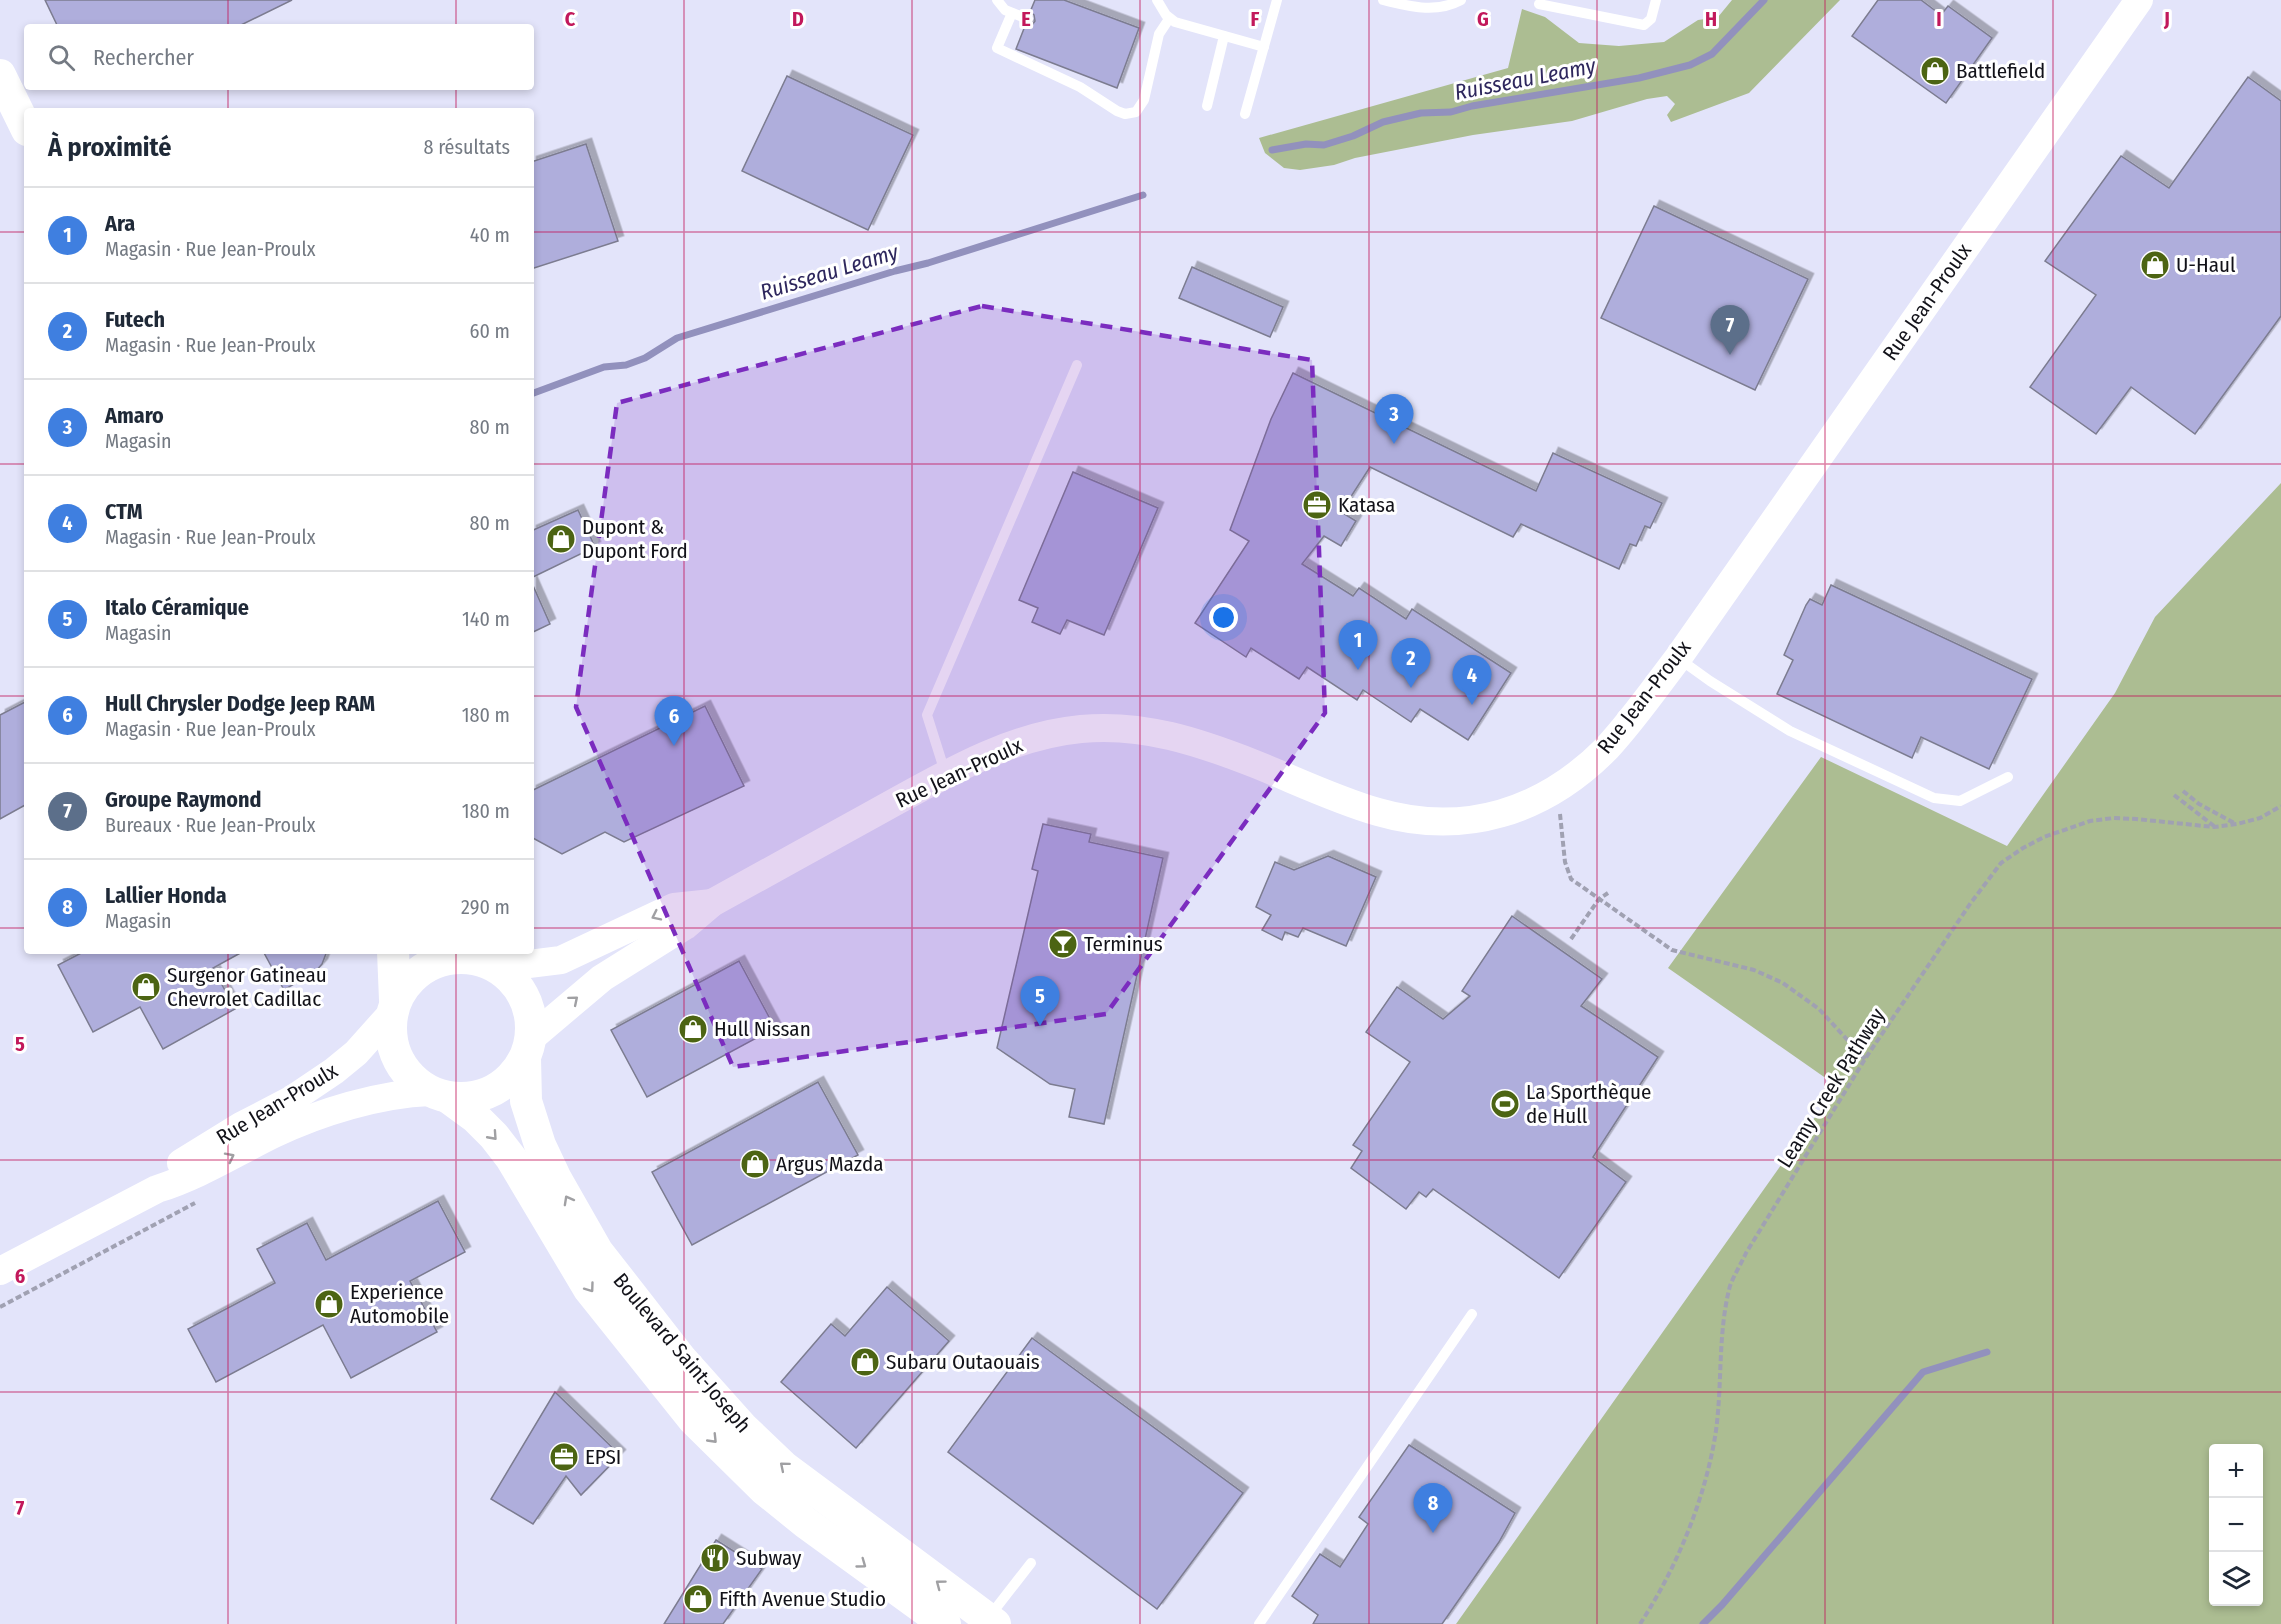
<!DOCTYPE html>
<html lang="fr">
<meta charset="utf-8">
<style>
body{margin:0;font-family:"Fira Sans Condensed",sans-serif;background:#f6f6f7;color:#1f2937}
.controls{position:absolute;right:18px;bottom:18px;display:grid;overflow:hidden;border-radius:6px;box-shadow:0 3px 9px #0003}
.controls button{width:54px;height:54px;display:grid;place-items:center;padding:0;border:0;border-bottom:2px solid #e0e1e3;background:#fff;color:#1f2937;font:30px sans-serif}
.you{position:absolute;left:1224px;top:618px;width:21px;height:21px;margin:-15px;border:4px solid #fff;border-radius:50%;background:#1a73e8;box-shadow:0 0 0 9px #1a73e833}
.badge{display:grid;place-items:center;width:39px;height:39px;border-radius:50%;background:#1a73e8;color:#fff;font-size:20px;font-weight:700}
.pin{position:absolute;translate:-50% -50px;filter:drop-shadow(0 2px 3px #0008)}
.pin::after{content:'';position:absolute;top:32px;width:21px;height:18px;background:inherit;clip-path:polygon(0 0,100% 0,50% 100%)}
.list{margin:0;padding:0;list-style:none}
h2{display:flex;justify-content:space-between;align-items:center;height:78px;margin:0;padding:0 24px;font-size:26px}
h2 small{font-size:20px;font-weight:400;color:#747a83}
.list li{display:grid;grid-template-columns:39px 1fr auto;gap:18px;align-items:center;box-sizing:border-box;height:96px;padding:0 24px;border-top:2px solid #e0e1e3}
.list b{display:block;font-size:22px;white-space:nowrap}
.list p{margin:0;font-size:20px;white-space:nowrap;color:#747a83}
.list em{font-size:20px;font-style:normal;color:#747a83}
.icon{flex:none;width:33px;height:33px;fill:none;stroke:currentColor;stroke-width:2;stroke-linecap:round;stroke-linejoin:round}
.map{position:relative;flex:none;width:2281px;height:1624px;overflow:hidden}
.search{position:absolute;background:#fff;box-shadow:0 3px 9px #0003;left:24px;top:24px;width:510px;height:66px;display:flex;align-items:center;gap:15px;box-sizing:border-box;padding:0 21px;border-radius:6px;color:#747a83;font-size:22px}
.panel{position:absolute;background:#fff;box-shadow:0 3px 9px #0003;left:24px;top:108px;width:510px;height:846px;border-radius:6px}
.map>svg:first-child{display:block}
.green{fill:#acbd92;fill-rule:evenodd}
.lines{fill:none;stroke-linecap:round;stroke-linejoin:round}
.stream{stroke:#9291bd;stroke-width:7}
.building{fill:#afaedc;stroke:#7c7c90;stroke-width:1.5;filter:url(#shadow)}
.path{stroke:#a0a1b2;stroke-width:4;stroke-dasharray:6 3;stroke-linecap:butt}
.lane{stroke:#fff;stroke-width:10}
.secondary{stroke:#fff;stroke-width:28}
.primary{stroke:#fff;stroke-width:32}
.oneway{stroke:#a0a0a3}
.marked{fill:#7b2cbf;fill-opacity:0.2;stroke:#7b2cbf;stroke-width:4.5;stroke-dasharray:12 8;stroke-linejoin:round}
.grid{fill:none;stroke:#c2185b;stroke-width:1.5;stroke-opacity:0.55}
.labels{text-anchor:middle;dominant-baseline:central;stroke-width:6;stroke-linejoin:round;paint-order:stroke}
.poi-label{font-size:21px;fill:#121219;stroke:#fff;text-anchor:start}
.street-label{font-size:21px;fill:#121219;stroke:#fff}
.water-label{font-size:22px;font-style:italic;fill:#2e275d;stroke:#fff}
.grid-label{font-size:20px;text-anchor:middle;font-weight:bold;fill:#c2185b;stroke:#fff;stroke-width:6;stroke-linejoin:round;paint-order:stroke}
</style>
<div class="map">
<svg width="2281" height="1624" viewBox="0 0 2281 1624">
<defs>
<filter id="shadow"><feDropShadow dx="5.5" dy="-5.5" stdDeviation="0" flood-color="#0004"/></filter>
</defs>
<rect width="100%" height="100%" fill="#e3e4fa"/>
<g class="green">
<polygon points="1732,0 1840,0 1749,93 1671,122 1667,115 1675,104 1667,96 1647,99 1572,121 1473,135 1355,158 1334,165 1300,170 1284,168 1265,153 1259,138 1508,68 1522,9 1545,17 1579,43 1619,46 1664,42 1698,20 1718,17"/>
<path d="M2281,483V1624H1456L1837,1086L1668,968L1821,757L2007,846L2115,693L2155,617ZM2214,1448H2258V1602H2214Z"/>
</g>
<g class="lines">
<g class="stream">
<polyline points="1272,150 1306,144 1324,145 1353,136 1383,122 1421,113 1451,112 1472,106 1639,78 1690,65 1712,54 1764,0"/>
<polyline points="531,394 604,367 626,365 645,358 677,338 895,271 928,263 1143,195"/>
<polyline points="1703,1624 1722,1605 1923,1372 1987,1352"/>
</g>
</g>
<g class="building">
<polygon points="45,0 292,0 237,27 58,27"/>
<polygon points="1035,0 1064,0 1139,28 1117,88 1016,49 1025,26 1032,25 1035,21 1034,15 1030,12"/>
<polygon points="1878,0 1921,0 1941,15 1948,6 1992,38 1946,103 1852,36"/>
<polygon points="787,76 913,135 868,230 742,171"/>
<polygon points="2248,77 2281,101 2281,316 2195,434 2131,387 2096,434 2030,387 2096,295 2045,261 2121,156 2169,188"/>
<polygon points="586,144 618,241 531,269 531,162"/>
<polygon points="1654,206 1808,279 1755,390 1601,318"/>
<polygon points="1192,267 1283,307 1270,337 1179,298"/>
<polygon points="1293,373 1536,491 1553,453 1662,503 1650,528 1645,526 1636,546 1630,544 1619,569 1521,524 1513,537 1370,467 1341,512 1356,521 1341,546 1324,536 1302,564 1353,596 1359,588 1406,619 1412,609 1511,673 1468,740 1420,709 1411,722 1363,690 1357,700 1307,667 1299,679 1251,648 1246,657 1195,623 1249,541 1230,530 1271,419"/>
<polygon points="1073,472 1158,508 1104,635 1067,620 1060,634 1032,622 1038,608 1019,600"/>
<polygon points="578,510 595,547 531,578 531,531"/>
<polygon points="531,581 550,624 531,633"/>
<polygon points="1831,585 2032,679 1989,769 1921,737 1912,758 1777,694 1793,660 1784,655 1806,605 1810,599 1822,605"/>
<polygon points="27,701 27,804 0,819 0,715"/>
<polygon points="705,706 744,786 624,842 605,832 562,854 531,837 531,791"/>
<polygon points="1043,824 1091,834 1089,842 1163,858 1104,1124 1069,1117 1075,1089 1050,1084 997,1048 1038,871 1032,869"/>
<polygon points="1328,856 1376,877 1346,946 1303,928 1298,937 1285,932 1282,940 1262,930 1271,915 1256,907 1275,862 1294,870"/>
<polygon points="1512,916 1602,979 1581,1006 1658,1057 1593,1157 1626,1182 1559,1278 1433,1189 1426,1197 1419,1192 1406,1209 1351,1168 1362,1151 1353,1145 1410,1062 1366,1032 1397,987 1443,1019 1470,996 1462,991"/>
<polygon points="85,951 244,951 213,968 235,1009 163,1049 140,1007 93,1032 58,965"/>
<polygon points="263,951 327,951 322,964 316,971 284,990"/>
<polygon points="739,961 775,1028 647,1097 611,1030"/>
<polygon points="818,1082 858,1155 692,1245 652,1172"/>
<polygon points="438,1201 465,1252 410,1281 437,1332 351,1378 323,1325 216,1382 188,1329 275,1283 257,1249 307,1223 326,1260"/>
<polygon points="887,1287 949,1341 856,1448 781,1382 831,1324 845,1336"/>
<polygon points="1032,1338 1243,1493 1157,1609 948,1452"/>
<polygon points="555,1392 620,1455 581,1495 566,1476 533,1524 491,1499"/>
<polygon points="1409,1445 1515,1513 1499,1542 1442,1624 1313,1624 1318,1615 1292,1596 1320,1554 1340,1567 1368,1524 1359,1517"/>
<polygon points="716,1540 762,1569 723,1624 664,1624"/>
</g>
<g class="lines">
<g class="path">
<polyline points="2183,791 2199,804 2236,824"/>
<polyline points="2174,795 2214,826"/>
<polyline points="1560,814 1565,862 1571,879 1672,950 1754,970 1783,983 1819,1009 1865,1059"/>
<polyline points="1571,939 1599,899 1608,893"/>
<polyline points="0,1307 195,1203"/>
<path d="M1640,1624C1676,1569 1704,1502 1715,1437C1723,1388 1717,1335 1730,1286C1734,1275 1741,1264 1746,1253L1865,1059L1970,904L2001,863L2023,848L2044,837L2090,821L2114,818L2136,819L2214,827L2237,824L2260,818L2281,806"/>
</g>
<g class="lane">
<polyline points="997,0 1005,10 1028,19"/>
<polyline points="1157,0 1166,15 1175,22 1264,47"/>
<path d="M1383,0C1409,6 1435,14 1461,0"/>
<polyline points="1539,4 1644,25 1651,19 1656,0"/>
<polyline points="1012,13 997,48 1080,87 1117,111 1125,114 1136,112 1144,100 1159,34 1169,19"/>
<polyline points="1207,106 1224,36"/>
<polyline points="1245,114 1277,0"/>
<polyline points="1678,658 1710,681 1790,731 1934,798 1960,801 2008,777"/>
<polyline points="945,772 927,715 1077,365"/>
<polyline points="989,1617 1031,1563"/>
<polyline points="1259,1624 1472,1314"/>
</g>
<g class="secondary">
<polyline points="498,968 561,960 674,907 712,903"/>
<path d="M531,1038L602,978L685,926L712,903C766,873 821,843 875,813C939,778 1006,736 1081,729C1143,723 1199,742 1255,764C1295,780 1336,800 1378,812C1464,837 1544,812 1607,748C1633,720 1655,688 1678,658L2139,0"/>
<polyline points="181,1163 241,1126 291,1100 334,1071 356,1053 391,1014"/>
<path d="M0,1271L157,1189C199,1176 235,1153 274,1134C320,1112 379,1094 430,1092"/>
</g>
<g class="primary">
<polyline points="0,75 27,130"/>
<polyline points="393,951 395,1000"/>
<circle cx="461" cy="1028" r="70"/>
<polyline points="525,1058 526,1101 540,1145 556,1179 597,1251 682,1360 742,1427 784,1467 995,1624"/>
<polyline points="449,1098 475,1117 494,1136 511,1158 589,1289 693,1419 765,1490 806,1523 945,1624"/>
</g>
</g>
<defs><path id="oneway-chevron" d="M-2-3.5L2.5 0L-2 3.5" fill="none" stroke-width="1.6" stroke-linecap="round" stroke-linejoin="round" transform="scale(1.5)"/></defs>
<g class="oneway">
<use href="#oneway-chevron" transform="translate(656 916) rotate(154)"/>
<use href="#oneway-chevron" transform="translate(574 1000) rotate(-40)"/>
<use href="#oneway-chevron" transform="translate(493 1136) rotate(48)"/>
<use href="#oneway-chevron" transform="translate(230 1157) rotate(-27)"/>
<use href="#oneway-chevron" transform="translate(568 1200) rotate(-119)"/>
<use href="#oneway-chevron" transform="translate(590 1288) rotate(54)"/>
<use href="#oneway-chevron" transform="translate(713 1439) rotate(46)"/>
<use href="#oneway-chevron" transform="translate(784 1466) rotate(-140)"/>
<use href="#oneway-chevron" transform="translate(862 1564) rotate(36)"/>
<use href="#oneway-chevron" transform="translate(940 1584) rotate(-143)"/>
</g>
<path class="marked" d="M982,306L1312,360L1325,713L1106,1014L733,1067L576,707L617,403Z"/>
<path class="grid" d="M228,0V27M456,0V27M684,0V1624M912,0V1624M1140,0V1624M1369,0V1624M1597,0V1624M1825,0V1624M2053,0V1624M228,87V111M456,87V111M0,232H27M531,232H2281M0,464H27M531,464H2281M0,696H27M531,696H2281M0,928H27M531,928H2281M228,951V1624M456,951V1624M0,1160H2281M0,1392H2281"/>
<defs>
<g id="shop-disc" transform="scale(1.5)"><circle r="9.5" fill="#4c6413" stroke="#fff"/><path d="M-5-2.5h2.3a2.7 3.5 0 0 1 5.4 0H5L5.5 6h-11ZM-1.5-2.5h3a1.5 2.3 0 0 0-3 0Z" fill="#fff"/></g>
<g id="office-disc" transform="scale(1.5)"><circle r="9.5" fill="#4c6413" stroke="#fff"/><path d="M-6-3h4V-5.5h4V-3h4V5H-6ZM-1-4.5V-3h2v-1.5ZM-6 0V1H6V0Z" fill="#fff"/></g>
<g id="bar-disc" transform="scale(1.5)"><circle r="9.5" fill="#4c6413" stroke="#fff"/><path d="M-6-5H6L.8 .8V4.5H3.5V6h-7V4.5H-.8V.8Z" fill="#fff"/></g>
<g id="stadium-disc" transform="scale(1.5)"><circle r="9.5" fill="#4c6413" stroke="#fff"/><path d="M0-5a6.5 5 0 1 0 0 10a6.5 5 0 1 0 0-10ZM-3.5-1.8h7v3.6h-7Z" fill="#fff"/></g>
<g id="restaurant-disc" transform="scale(1.5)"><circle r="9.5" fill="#4c6413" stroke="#fff"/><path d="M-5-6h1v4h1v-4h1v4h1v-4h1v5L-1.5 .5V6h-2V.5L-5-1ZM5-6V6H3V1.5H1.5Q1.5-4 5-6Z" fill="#fff"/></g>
</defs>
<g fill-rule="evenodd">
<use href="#shop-disc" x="1935" y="71"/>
<use href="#shop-disc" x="2155" y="265"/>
<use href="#office-disc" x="1317" y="505"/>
<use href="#shop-disc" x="561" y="539"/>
<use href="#bar-disc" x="1063" y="944"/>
<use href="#shop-disc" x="146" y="987"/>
<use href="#shop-disc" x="693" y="1029"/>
<use href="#stadium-disc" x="1505" y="1104"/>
<use href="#shop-disc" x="755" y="1164"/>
<use href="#shop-disc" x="329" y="1304"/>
<use href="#shop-disc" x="865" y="1362"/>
<use href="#office-disc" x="564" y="1457"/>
<use href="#restaurant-disc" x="715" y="1558"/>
<use href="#shop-disc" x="698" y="1599"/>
</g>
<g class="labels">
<g class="poi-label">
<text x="1956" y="71">Battlefield</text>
<text x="2176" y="265">U-Haul</text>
<text x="1338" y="505">Katasa</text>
<text x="582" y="527">Dupont &amp;<tspan x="582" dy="24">Dupont Ford</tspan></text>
<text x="1084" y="944">Terminus</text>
<text x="167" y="975">Surgenor Gatineau<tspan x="167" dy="24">Chevrolet Cadillac</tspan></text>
<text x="714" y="1029">Hull Nissan</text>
<text x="1526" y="1092">La Sporthèque<tspan x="1526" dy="24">de Hull</tspan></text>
<text x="776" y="1164">Argus Mazda</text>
<text x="350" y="1292">Experience<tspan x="350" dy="24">Automobile</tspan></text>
<text x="886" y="1362">Subaru Outaouais</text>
<text x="585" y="1457">EPSI</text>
<text x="736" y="1558">Subway</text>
<text x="719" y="1599">Fifth Avenue Studio</text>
</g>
<g class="street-label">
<text transform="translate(1927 302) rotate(-55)">Rue Jean-Proulx</text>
<text transform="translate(1644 697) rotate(-52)">Rue Jean-Proulx</text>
<text transform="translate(959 773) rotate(-25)">Rue Jean-Proulx</text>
<text transform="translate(1831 1088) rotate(-58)">Leamy Creek Pathway</text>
<text transform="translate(277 1104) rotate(-31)">Rue Jean-Proulx</text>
<text transform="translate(682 1353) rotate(50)">Boulevard Saint-Joseph</text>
</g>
<g class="water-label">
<text transform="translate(1525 79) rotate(-11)">Ruisseau Leamy</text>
<text transform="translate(829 272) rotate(-17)">Ruisseau Leamy</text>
</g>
</g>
<g class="grid-label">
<text x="570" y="26">C</text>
<text x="798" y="26">D</text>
<text x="1026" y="26">E</text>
<text x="1255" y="26">F</text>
<text x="1483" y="26">G</text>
<text x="1711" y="26">H</text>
<text x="1939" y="26">I</text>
<text x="2167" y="26">J</text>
<text x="20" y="1051">5</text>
<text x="20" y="1283">6</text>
<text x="20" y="1515">7</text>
</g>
</svg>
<div class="controls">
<button>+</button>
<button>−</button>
<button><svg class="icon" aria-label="layers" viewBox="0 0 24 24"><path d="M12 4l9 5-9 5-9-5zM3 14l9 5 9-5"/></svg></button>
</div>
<div class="you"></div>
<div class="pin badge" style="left:1358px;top:670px;background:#3f7fe0">1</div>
<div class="pin badge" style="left:1411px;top:688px;background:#3f7fe0">2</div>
<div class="pin badge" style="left:1394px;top:444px;background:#3f7fe0">3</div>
<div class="pin badge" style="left:1472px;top:705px;background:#3f7fe0">4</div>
<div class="pin badge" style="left:1040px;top:1026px;background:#3f7fe0">5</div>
<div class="pin badge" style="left:674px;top:746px;background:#3f7fe0">6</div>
<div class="pin badge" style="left:1730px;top:355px;background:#5c6f8a">7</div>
<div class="pin badge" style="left:1433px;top:1533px;background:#3f7fe0">8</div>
<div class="search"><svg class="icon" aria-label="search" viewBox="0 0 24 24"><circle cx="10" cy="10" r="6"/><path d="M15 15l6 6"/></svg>Rechercher</div>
<section class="panel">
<h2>À proximité<small>8 résultats</small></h2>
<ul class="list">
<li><span class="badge" style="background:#3f7fe0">1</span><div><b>Ara</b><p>Magasin · Rue Jean-Proulx</p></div><em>40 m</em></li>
<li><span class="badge" style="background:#3f7fe0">2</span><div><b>Futech</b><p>Magasin · Rue Jean-Proulx</p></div><em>60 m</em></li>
<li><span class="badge" style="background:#3f7fe0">3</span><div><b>Amaro</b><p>Magasin</p></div><em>80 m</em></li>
<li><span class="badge" style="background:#3f7fe0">4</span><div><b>CTM</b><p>Magasin · Rue Jean-Proulx</p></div><em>80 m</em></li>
<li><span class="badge" style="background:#3f7fe0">5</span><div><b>Italo Céramique</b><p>Magasin</p></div><em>140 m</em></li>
<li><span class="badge" style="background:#3f7fe0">6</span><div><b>Hull Chrysler Dodge Jeep RAM</b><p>Magasin · Rue Jean-Proulx</p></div><em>180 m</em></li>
<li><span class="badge" style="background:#5c6f8a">7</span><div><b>Groupe Raymond</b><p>Bureaux · Rue Jean-Proulx</p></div><em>180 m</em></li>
<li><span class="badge" style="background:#3f7fe0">8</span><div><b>Lallier Honda</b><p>Magasin</p></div><em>290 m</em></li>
</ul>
</section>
</div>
